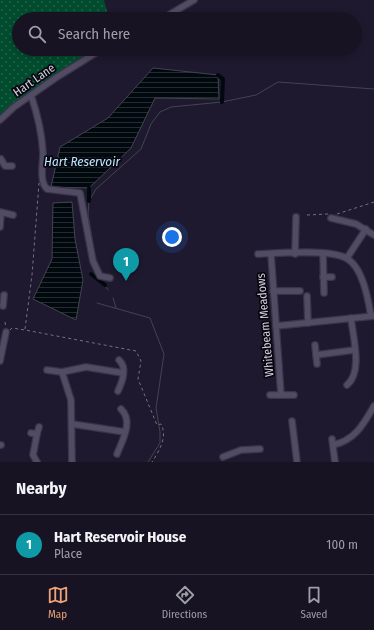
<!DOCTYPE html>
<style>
body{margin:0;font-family:"Fira Sans Condensed",sans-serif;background:#242030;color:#f1f3f6}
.you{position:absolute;left:172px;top:237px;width:14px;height:14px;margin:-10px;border:3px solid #fff;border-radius:50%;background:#1a73e8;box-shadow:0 0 0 6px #1a73e833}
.badge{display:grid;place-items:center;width:26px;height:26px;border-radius:50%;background:#efa377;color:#fff;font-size:13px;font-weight:700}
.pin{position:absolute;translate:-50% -33px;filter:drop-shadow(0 1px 2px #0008)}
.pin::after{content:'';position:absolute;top:21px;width:14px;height:12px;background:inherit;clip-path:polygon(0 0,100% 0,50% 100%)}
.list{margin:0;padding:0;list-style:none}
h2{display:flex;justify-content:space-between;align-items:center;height:52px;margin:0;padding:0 16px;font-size:17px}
h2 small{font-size:13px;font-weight:400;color:#9e9ea6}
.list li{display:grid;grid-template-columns:26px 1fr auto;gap:12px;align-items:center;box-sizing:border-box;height:60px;padding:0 16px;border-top:1px solid #363241}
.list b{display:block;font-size:15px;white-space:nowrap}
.list p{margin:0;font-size:13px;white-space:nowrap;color:#9e9ea6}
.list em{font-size:13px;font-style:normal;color:#9e9ea6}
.icon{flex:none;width:22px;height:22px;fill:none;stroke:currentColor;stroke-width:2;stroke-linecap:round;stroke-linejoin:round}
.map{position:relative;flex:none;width:374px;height:462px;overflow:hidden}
.search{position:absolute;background:#171323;box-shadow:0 2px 6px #0003;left:12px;right:12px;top:12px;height:44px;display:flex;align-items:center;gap:10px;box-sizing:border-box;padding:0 14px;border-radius:22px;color:#9e9ea6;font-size:15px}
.sheet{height:112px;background:#171323}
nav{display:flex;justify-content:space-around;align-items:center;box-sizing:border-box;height:56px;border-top:1px solid #363241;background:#171323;font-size:11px;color:#9e9ea6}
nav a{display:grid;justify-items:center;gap:2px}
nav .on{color:#efa377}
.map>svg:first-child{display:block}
.grass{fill:url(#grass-dots)}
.water{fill:url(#water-rules);stroke:#40454d}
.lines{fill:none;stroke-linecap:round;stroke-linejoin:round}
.stream{stroke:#40454d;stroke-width:1}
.canal{stroke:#01090e;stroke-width:4}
.minor-casing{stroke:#393546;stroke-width:8}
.path{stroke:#757083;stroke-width:1;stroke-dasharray:3 3;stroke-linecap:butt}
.minor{stroke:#514c64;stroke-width:5.5}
.labels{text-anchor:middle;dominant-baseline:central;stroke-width:3.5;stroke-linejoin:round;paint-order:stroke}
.street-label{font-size:12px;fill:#d3d0df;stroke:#08060f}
.water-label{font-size:13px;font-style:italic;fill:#b9e9fe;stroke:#08060f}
</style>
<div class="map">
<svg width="374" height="462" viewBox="0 0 374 462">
<defs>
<pattern id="grass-dots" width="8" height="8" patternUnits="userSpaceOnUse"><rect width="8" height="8" fill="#014c2f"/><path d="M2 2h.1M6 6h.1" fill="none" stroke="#25654d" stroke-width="1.8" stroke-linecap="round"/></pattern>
<pattern id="water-rules" width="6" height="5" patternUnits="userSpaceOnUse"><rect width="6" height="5" fill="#01090e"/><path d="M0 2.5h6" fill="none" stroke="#252c31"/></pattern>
</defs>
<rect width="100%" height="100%" fill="#1f192f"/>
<polygon class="grass" points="0,0 104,0 109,19 19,19 19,49 102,49 0,120"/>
<g class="water">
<polygon points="153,68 218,75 219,99 155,98 131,148 89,188 51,187 60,147 108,118"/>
<polygon points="72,202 75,239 83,280 76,320 33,299 52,259 53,203"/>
</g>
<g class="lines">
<g class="stream">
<polyline points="93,245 88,214 89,201 96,189 141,149 151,124 160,112 171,107 222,102 256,95 278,82 374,89"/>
<polyline points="103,283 108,290"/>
<polyline points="113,298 116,308"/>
<polyline points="97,303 150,318 164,354 156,408 160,432 160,443 148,462"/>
</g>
<g class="canal">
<polyline points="218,75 223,79 222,102"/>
<polyline points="89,188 89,201"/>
<polyline points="91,274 105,285"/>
</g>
<g class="minor-casing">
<g id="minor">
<polyline points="162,19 194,0"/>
<path d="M31,95C37,113 42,134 43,153C43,164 39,181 47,189L80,193L93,261L100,276L110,278"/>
<polyline points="0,120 14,107 57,77 102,49"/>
<polyline points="1,159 5,166 12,166"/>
<polyline points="0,212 13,215"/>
<polyline points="331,218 356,224 374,235"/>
<polyline points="0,227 1,213"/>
<path d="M258,254C278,253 330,249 346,258C363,267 368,299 371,316"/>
<polyline points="271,254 281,395"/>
<polyline points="295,254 296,217"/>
<polyline points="323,254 324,293"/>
<polyline points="347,258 366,229"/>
<polyline points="323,277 332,277"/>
<polyline points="273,291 300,291"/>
<polyline points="307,296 308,323"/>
<polyline points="3,306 4,295"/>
<polyline points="276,326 374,316"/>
<polyline points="315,345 317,364"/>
<polyline points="316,355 354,350"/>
<polyline points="0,361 6,332"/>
<polyline points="47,370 62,372"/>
<path d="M347,385C363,372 353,337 351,318"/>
<path d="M118,391C122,382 128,368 119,360"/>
<polyline points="270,395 294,395"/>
<polyline points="292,421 297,462"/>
<polyline points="72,424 125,432"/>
<polyline points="31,433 37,434 39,427"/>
<polyline points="37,434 33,455 37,462"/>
<polyline points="332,439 335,462"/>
<polyline points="0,445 1,445"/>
<path d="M333,445C355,440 363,425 374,406"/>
<path d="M117,454C122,441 134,421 121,409"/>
<polyline points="223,457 241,450 260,449"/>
<polyline points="72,462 71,400 62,372 86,367 123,373"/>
</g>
</g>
<g class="path">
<polyline points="337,214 374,202"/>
<polyline points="307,215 328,214"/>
<polyline points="5,322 6,328"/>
<polyline points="25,329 32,275 39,183"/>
<path d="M10,330L12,328L25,330L136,351L141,361L138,379L157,425L161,424C168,437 159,451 152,462"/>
</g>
<use href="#minor" class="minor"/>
</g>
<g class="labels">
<g class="street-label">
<text transform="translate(34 80) rotate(-35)">Hart Lane</text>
<text transform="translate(265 325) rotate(-95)">Whitebeam Meadows</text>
</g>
<g class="water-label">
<text x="82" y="161">Hart Reservoir</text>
</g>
</g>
</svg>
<div class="you"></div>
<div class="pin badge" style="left:126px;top:281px;background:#0f9aa8">1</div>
<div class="search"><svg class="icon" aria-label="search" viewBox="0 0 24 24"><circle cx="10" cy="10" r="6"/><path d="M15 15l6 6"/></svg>Search here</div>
</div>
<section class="sheet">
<h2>Nearby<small></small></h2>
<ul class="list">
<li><span class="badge" style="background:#0f9aa8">1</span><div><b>Hart Reservoir House</b><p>Place</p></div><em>100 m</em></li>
</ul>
</section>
<nav>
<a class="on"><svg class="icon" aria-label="map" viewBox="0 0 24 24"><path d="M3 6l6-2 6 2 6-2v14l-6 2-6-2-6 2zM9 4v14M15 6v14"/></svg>Map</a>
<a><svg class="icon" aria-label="directions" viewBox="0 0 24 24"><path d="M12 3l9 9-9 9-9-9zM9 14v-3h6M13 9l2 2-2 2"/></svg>Directions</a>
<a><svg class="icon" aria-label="saved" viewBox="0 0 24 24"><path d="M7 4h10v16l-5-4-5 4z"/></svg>Saved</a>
</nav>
